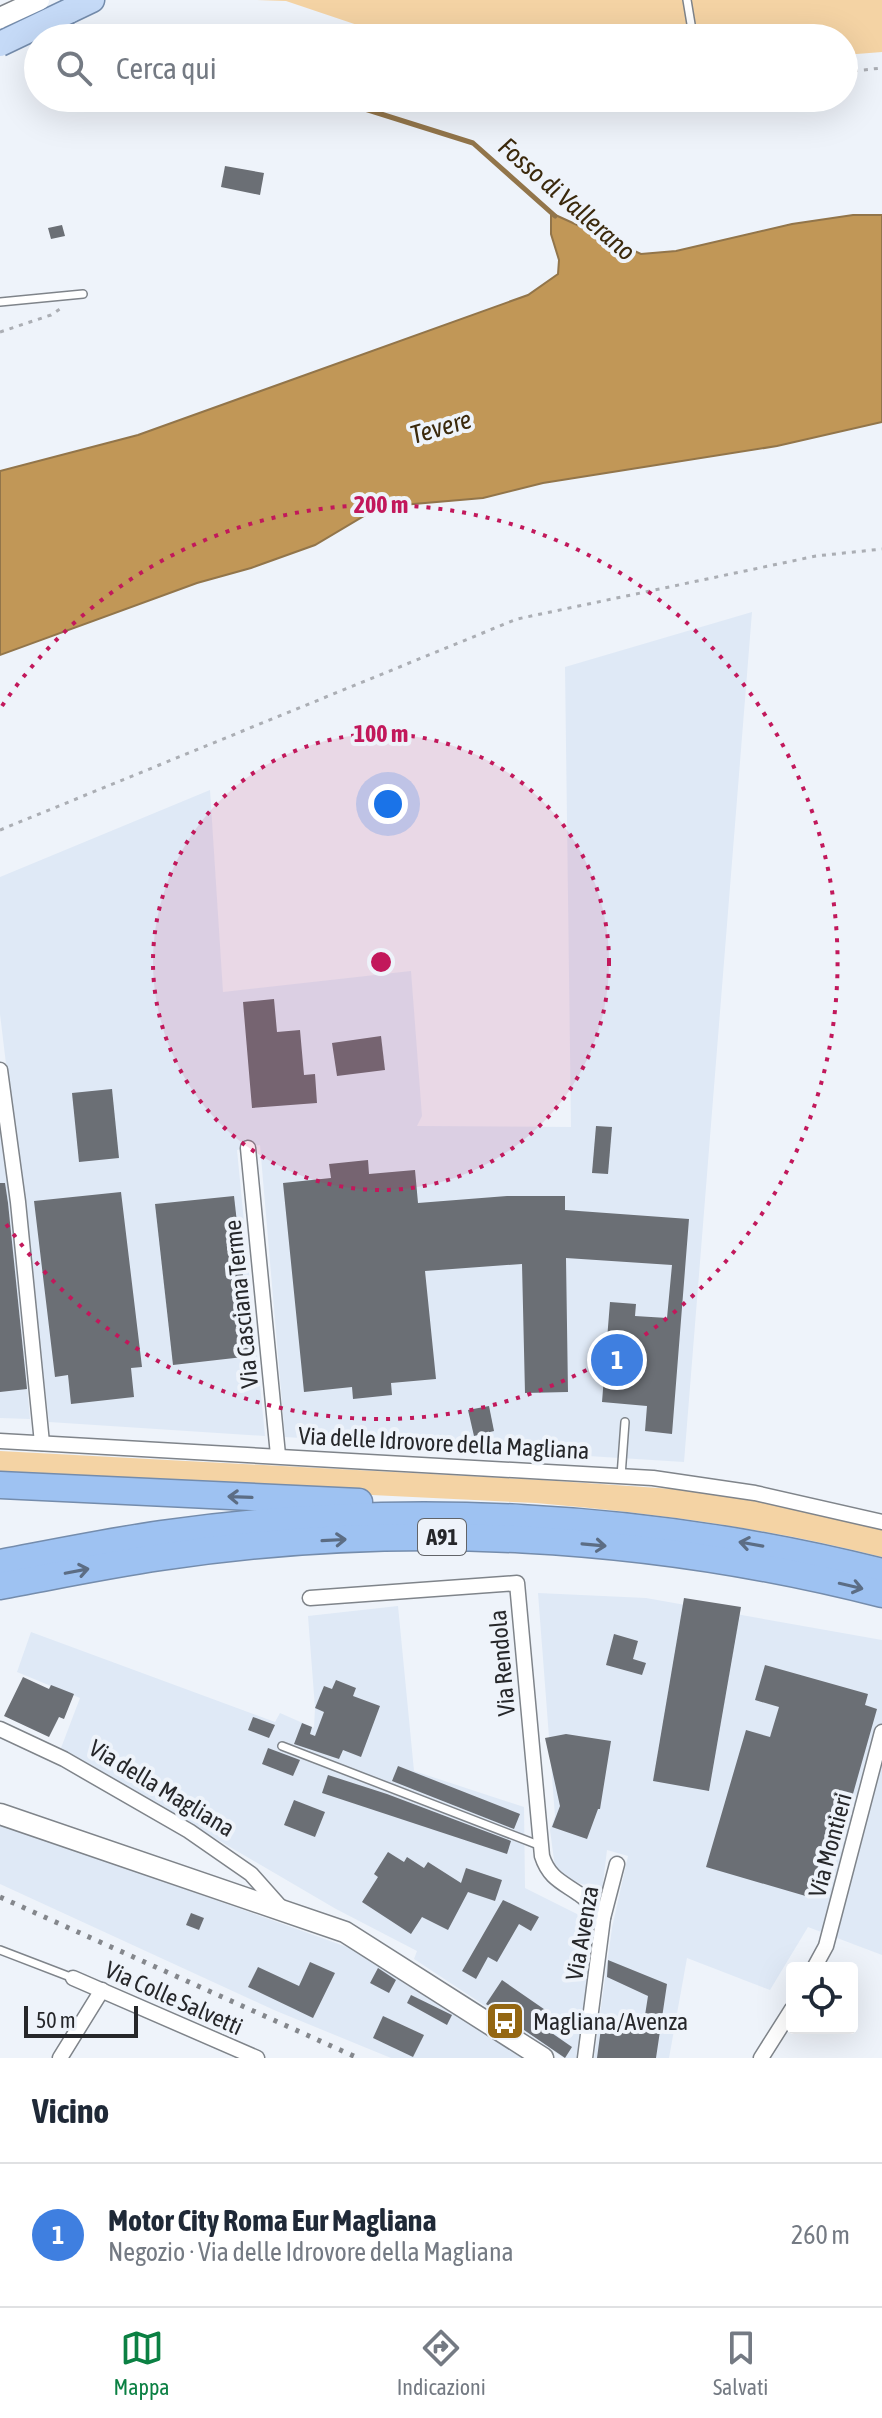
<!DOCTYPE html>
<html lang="it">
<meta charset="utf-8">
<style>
body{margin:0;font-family:"Asap Condensed",sans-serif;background:#f2f2f3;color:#1f2937}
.controls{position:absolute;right:24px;bottom:24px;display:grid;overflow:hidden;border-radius:8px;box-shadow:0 8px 32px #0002}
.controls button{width:72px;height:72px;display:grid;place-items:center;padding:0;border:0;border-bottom:2px solid #e0e1e3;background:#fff;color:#1f2937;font:40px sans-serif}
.scale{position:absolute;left:24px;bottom:20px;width:114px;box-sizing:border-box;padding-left:8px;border:4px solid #26272a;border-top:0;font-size:22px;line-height:28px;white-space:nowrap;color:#26272a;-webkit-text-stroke:6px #eef3fa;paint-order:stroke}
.you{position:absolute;left:388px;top:804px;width:28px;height:28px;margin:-20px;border:6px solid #fff;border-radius:50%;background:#1a73e8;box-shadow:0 0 0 12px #1a73e833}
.badge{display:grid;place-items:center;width:52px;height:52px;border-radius:50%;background:#0b8043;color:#fff;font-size:26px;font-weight:700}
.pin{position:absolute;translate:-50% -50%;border:4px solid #fff;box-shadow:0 2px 8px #0006}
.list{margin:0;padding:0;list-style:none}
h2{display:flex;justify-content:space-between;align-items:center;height:104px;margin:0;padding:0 32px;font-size:34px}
h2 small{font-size:26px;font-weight:400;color:#747a83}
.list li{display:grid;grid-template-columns:52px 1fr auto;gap:24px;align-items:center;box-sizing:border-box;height:144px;padding:0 32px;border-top:2px solid #e0e1e3}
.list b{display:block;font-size:30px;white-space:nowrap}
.list p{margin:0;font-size:26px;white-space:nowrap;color:#747a83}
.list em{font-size:26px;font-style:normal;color:#747a83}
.icon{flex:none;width:44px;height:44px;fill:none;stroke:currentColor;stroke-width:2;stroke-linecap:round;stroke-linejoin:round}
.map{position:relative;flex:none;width:882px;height:2058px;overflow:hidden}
.search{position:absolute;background:#fff;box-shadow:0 8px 32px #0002;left:24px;right:24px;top:24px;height:88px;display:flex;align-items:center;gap:20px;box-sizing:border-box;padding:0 28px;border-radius:44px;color:#747a83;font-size:30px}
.sheet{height:248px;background:#fff}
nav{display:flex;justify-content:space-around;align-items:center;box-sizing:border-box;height:112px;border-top:2px solid #e0e1e3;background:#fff;font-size:22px;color:#747a83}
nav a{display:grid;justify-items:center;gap:4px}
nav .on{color:#0b8043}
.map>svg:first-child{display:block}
.built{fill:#dfe9f6}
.green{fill:#f4d3a4}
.water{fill:#c19757;stroke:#92754a;stroke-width:2}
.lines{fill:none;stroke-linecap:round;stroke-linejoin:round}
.stream{stroke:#92754a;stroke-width:5}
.building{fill:#6b6f75}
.lane-casing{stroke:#7f848a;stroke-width:10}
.street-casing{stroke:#7f848a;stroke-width:17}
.secondary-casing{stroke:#7f848a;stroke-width:23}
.primary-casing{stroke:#748cac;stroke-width:27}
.highway-casing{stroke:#748cac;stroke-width:29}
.path{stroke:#abaeb4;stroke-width:3;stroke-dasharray:4 6;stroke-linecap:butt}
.lane{stroke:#fff;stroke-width:7}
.street{stroke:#fff;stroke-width:14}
.secondary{stroke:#fff;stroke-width:20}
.primary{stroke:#c5daf7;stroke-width:24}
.highway{stroke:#9ec2f2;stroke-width:26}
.rail{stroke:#84878c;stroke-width:5;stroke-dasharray:4 8;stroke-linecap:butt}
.secondary-bridge-casing{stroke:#7f848a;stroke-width:23;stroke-linecap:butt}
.primary-bridge-casing{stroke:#748cac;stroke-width:27;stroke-linecap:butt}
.secondary-bridge{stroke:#fff;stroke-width:20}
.primary-bridge{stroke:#c5daf7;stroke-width:24}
.oneway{stroke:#5c6d84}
.ring{fill:none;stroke:#c2185b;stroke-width:4;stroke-dasharray:4 8}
.labels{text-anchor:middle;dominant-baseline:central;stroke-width:8;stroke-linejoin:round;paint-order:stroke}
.shield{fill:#eef3fa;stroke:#626468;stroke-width:2}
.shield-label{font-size:22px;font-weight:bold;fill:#26272a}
.street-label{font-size:24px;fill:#26272a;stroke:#eef3fa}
.poi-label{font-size:24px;fill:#26272a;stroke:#eef3fa;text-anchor:start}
.water-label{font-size:26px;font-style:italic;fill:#3b290c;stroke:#eef3fa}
.centre{fill:#c2185b;stroke:#eef3fa;stroke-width:4}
.ring-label{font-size:24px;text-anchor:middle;font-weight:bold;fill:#c2185b;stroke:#eef3fa;stroke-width:8;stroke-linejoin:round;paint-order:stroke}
</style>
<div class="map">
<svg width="882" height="2058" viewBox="0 0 882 2058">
<rect width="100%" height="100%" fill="#eef3fa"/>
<g class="built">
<polygon points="752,612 684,1462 285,1437 260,1145 237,1150 265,1436 49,1422 0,1014 0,877 210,790 223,992 411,971 422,1116 417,1126 571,1127 565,667"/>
<polygon points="0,1116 10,1194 30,1419 0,1418"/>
<polygon points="538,1593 646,1598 882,1640 882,1955 808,1927 770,1990 687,1958 669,2058 594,2058 612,1928 628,1856 607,1850 602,1891 556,1875 550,1830 555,1816"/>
<polygon points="398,1606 414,1771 524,1807 525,1888 585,1918 591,1927 581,2058 564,2058 414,1959 417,1951 336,1909 61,1748 80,1698 17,1672 31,1632 275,1722 280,1713 314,1728 315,1708 308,1616"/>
<polygon points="0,1823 361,1952 524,2058 391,2058 274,2010 0,1884"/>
</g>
<g class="green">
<polygon points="257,0 882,0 882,52 844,55 844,38 396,38 286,1"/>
<path d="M0,1451L542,1480L687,1490L798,1508L882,1529V1557C768,1528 653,1513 536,1503L0,1477Z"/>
</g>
<polygon class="water" points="551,213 641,254 676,251 792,224 853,215 882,215 882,422 777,446 543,483 483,498 379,507 315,545 251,568 197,583 0,655 0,471 138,435 528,295 558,274 559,260 551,234"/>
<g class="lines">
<polyline class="stream" points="330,98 473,143 555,216"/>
</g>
<g class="building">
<polygon points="572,25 631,28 631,38 572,38"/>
<polygon points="225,166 264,173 260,195 221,187"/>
<polygon points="62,225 65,236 51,239 48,228"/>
<polygon points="274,999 277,1032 300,1030 304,1075 315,1074 317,1103 252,1108 243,1002"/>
<polygon points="381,1036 385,1070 337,1076 332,1043"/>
<polygon points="112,1089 119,1158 79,1162 72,1093"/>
<polygon points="596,1126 612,1127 608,1174 592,1173"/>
<polygon points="368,1160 369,1174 415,1170 418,1203 507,1196 565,1196 565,1210 689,1219 672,1434 645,1431 647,1406 602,1402 610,1302 636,1304 635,1316 667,1318 672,1265 566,1258 568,1392 525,1393 522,1264 425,1271 436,1379 391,1383 392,1395 353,1399 352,1387 304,1392 283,1183 331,1178 329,1164"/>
<polygon points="0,1183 5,1183 8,1203 27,1389 0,1392"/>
<polygon points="121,1192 142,1367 131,1368 134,1397 71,1404 68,1375 55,1377 34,1201"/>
<polygon points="234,1196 252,1356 173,1365 155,1204"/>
<polygon points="489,1406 494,1431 474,1436 468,1410"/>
<polygon points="684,1598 741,1607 709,1791 653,1781"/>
<polygon points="614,1634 638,1641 633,1659 646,1663 642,1675 606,1665"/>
<polygon points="765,1665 868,1694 865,1705 877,1709 832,1868 819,1864 809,1897 706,1867 746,1730 770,1737 779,1707 755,1700"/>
<polygon points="23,1677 49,1689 51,1685 74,1694 64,1719 59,1717 49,1737 4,1716"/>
<polygon points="336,1680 356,1688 353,1696 380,1706 361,1757 343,1750 339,1759 294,1744 302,1723 312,1727 310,1734 315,1736 324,1712 315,1708 324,1686 332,1689"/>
<polygon points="253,1717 275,1725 269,1738 248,1730"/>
<polygon points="566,1734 611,1741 600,1809 598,1809 587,1839 552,1827 560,1806 545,1738"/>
<polygon points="268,1748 300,1760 293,1776 262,1764"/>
<polygon points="398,1766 520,1814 514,1829 392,1781"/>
<polygon points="328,1775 387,1794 511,1841 507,1854 322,1793"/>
<polygon points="294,1800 325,1812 315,1837 284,1825"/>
<polygon points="388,1852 404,1862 407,1857 424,1868 428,1862 461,1883 466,1868 502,1880 495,1901 468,1892 448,1930 422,1917 411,1934 362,1902 378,1877 374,1874"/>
<polygon points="503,1900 539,1917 531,1931 519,1924 497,1962 488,1957 476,1979 462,1971"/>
<polygon points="191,1913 204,1918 199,1930 186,1925"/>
<polygon points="608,1960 667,1984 656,2058 597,2058 602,2021 643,2028 648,1996 607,1977"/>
<polygon points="310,1962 335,1973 313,2018 248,1987 258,1967 299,1986"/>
<polygon points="378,1968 396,1980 389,1993 370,1983"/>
<polygon points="502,1980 554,2016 546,2029 572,2047 565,2058 486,2004"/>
<polygon points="411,1995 452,2015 447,2025 407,2003"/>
<polygon points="383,2016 424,2035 413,2057 373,2038"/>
</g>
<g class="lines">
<g class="lane-casing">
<g id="lane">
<polyline points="687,0 691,24"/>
<polyline points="0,302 83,294"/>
<polyline points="621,1476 625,1422"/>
<polyline points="282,1746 541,1846"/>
<polyline points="0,1950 73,1978"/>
</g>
</g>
<g class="street-casing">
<g id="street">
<polyline points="0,1070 18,1202 42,1443"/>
<polyline points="248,1148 278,1455"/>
<polyline points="0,1441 653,1478 755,1493 882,1522"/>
<path d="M310,1598L517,1583L542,1856C549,1878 562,1882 579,1894C588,1900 596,1910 603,1918"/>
<polyline points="0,1729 64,1759 189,1831 251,1874 283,1910"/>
<polyline points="814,1968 826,1946 882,1732"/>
<polyline points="73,1978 257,2058"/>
<polyline points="60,2058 102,1990"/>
<polyline points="585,2058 603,1918 617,1864"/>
<polyline points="761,2058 792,2009"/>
</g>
</g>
<g class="secondary-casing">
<polyline id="secondary" points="0,1814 345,1932 543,2058"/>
</g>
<g class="primary-casing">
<polyline id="primary" points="69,11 92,0"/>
</g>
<g class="highway-casing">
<g id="highway">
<polyline points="0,1485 359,1502"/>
<path d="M0,1563C53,1553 107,1542 161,1534C401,1500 647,1513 882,1572"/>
<path d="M0,1586C54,1576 107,1565 161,1557C400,1521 647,1534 882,1594"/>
</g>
</g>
<g class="path">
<polyline points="78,29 113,38"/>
<path d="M162,38C220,31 291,19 347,38"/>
<polyline points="844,72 882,68"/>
<polyline points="0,332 51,315 63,307"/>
<polyline points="0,830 517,619 816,556 882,549"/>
</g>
<use href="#lane" class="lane"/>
<use href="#street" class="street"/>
<use href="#secondary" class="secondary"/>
<use href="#primary" class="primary"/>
<use href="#highway" class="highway"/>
<polyline class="rail" points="0,1897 358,2058"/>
<g class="secondary-bridge-casing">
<polyline id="secondary-bridge" points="0,18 39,0"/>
</g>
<g class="primary-bridge-casing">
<polyline id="primary-bridge" points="0,44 69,11"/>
</g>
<use href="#secondary-bridge" class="secondary-bridge"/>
<use href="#primary-bridge" class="primary-bridge"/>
</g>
<defs><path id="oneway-shaft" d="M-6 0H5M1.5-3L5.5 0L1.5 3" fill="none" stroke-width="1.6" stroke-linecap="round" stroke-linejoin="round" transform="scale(2)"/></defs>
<g class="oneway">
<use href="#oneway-shaft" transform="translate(240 1497) rotate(-178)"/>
<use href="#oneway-shaft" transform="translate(334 1540) rotate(-3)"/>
<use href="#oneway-shaft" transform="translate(751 1544) rotate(-170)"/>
<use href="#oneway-shaft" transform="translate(594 1545) rotate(5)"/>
<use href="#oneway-shaft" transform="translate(77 1571) rotate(-11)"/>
<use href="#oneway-shaft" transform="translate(851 1586) rotate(13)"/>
</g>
<circle cx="381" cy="962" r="228" fill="#c2185b" fill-opacity=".12"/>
<g class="ring">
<circle cx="381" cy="962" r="228"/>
<path d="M2 706A457 457 0 1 1 2 1218"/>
</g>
<defs>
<g id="bus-square" transform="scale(2)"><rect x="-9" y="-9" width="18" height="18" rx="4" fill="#946713" stroke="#eef3fa"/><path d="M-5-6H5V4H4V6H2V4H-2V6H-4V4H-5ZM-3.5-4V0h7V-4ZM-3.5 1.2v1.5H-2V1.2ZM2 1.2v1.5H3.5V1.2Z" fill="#fff"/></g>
</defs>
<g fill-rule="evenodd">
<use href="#bus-square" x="505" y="2021"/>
</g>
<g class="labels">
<rect class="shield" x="418" y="1519" width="48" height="36" rx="6"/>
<g class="shield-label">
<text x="442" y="1537">A91</text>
</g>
<g class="street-label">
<text transform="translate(241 1304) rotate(-96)">Via Casciana Terme</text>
<text transform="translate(444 1443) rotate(3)">Via delle Idrovore della Magliana</text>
<text transform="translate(502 1663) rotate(-95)">Via Rendola</text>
<text transform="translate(162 1788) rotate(31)">Via della Magliana</text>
<text transform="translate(830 1845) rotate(-75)">Via Montieri</text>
<text transform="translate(582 1933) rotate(-80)">Via Avenza</text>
<text transform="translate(174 1998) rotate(24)">Via Colle Salvetti</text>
</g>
<g class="poi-label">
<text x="533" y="2021">Magliana/Avenza</text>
</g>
<g class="water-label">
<text transform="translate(567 199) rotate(41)">Fosso di Vallerano</text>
<text transform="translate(441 427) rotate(-16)">Tevere</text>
</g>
</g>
<circle cx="381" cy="962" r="12" class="centre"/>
<g class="ring-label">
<text x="381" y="513">200 m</text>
<text x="381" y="742">100 m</text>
</g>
</svg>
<div class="controls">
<button><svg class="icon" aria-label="locate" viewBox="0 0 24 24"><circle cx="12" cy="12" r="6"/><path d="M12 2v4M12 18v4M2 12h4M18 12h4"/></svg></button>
</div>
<div class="scale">50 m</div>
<div class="you"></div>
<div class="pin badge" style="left:617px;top:1360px;background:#3f7fe0">1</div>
<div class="search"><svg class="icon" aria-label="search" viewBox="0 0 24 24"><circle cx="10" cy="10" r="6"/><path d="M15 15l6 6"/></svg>Cerca qui</div>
</div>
<section class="sheet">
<h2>Vicino<small></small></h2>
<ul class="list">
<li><span class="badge" style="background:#3f7fe0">1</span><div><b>Motor City Roma Eur Magliana</b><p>Negozio · Via delle Idrovore della Magliana</p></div><em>260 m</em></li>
</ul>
</section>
<nav>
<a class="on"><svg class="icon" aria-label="map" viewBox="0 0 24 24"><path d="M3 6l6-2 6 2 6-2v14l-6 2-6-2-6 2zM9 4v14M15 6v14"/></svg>Mappa</a>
<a><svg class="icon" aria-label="directions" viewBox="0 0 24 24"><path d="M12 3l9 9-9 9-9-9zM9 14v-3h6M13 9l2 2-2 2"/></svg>Indicazioni</a>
<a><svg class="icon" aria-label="saved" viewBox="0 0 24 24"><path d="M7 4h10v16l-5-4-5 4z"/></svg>Salvati</a>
</nav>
